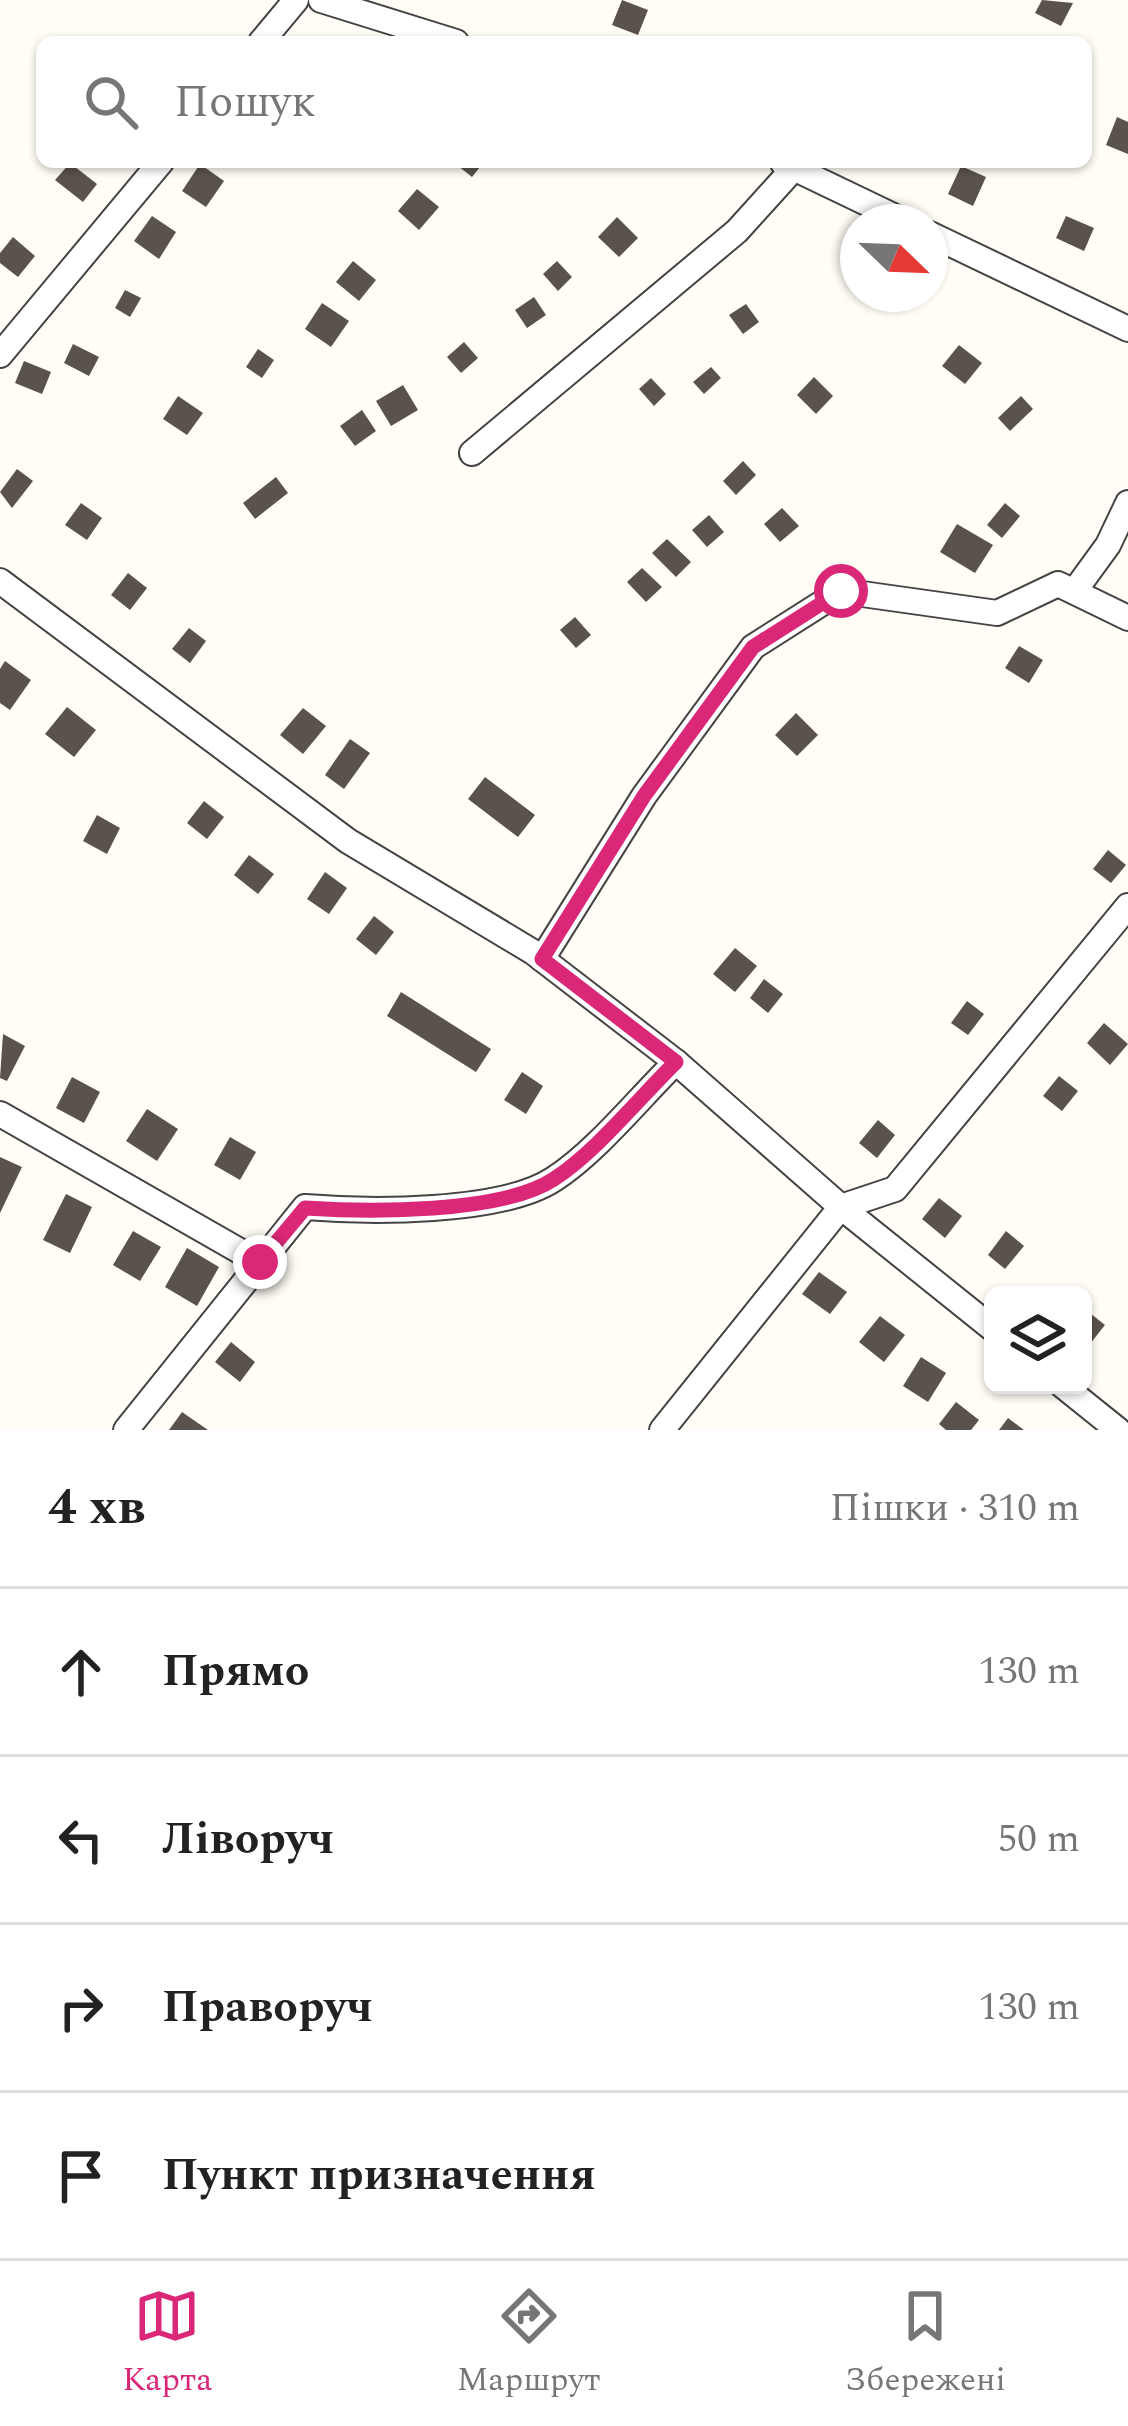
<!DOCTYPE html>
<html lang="uk">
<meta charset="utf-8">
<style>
body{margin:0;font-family:Spectral,serif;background:#f6f6f6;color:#222}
.controls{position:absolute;right:36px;bottom:36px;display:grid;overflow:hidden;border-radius:18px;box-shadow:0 3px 9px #0004}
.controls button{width:108px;height:108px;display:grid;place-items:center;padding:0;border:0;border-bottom:3px solid #e0e0e0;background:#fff;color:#222;font:60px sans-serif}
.compass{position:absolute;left:840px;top:204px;width:108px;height:108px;border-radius:50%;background:#fff;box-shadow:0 3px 9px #0004;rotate:113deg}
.stop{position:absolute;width:36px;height:36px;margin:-27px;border:9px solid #db2777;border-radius:50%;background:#fff}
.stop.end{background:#db2777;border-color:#fff;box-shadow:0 3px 12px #0008}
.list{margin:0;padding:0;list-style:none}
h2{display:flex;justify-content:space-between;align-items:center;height:156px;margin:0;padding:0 48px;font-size:51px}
h2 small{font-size:39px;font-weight:400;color:#767676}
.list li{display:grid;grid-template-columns:78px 1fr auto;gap:36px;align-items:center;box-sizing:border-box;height:168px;padding:0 48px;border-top:3px solid #e0e0e0}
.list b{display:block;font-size:45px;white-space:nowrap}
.list em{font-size:39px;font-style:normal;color:#767676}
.icon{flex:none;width:66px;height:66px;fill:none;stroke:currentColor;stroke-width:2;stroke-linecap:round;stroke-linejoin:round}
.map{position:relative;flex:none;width:1128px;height:1430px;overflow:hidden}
.search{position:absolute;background:#fff;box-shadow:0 3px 9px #0004;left:36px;right:36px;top:36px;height:132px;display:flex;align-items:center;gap:30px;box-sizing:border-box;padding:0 42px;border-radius:18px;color:#767676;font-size:45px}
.sheet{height:828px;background:#fff}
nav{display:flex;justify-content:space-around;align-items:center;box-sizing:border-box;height:168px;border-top:3px solid #e0e0e0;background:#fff;font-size:33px;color:#767676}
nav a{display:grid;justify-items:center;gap:6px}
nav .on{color:#db2777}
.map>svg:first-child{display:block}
.building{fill:#5a524d}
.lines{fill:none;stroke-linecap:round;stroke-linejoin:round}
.minor-casing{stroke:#444;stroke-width:28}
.minor{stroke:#fff;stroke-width:24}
.route{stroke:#db2777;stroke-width:15}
</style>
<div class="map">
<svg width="1128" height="1430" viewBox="0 0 1128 1430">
<rect width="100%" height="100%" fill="#fffdf5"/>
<g class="building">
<polygon points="622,0 648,10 638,35 612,25"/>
<polygon points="1042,0 1073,3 1061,26 1035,13"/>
<polygon points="1117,117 1128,122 1128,154 1106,145"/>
<polygon points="453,162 484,162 472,177"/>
<polygon points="70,163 97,184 83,202 55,180"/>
<polygon points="200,164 224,181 206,207 182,191"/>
<polygon points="961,166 986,177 973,206 948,194"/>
<polygon points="417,189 439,207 419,230 398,211"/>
<polygon points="152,216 176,232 159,259 134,241"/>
<polygon points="1066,216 1094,228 1084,251 1056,238"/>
<polygon points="617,217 638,238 619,257 598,237"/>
<polygon points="13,237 35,256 18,277 0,263 0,253"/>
<polygon points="353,261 376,280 359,301 336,282"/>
<polygon points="557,261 572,277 558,291 543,274"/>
<polygon points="125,290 141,298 130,317 115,308"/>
<polygon points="534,297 546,315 527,328 515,310"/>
<polygon points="322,303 349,321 331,347 305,329"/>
<polygon points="746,304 759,322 743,334 729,315"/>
<polygon points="464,342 478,358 461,373 447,357"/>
<polygon points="73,344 99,357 89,376 64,363"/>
<polygon points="959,345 982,363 965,384 942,366"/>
<polygon points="258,349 274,360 262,378 246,367"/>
<polygon points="24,361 51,372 42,394 15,383"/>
<polygon points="711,367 721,378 704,394 693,382"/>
<polygon points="814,377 833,396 816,414 797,395"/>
<polygon points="651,378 666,394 654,406 639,389"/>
<polygon points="403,385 418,410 391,426 376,401"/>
<polygon points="178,396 203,413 187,435 163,419"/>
<polygon points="1021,396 1033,409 1010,431 998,418"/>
<polygon points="362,410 376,431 355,446 340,426"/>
<polygon points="743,461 756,475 736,495 723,481"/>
<polygon points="17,469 33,481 12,508 0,492"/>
<polygon points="276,477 288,493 255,519 243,503"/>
<polygon points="81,503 102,518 87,540 65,525"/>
<polygon points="1005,503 1020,516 1002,538 987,525"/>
<polygon points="782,508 799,526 780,542 764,524"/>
<polygon points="709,515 724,532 707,547 692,530"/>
<polygon points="957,524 993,545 975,573 940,552"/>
<polygon points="667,539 691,562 676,577 652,553"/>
<polygon points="642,568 662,587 646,602 627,582"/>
<polygon points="128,573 147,588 130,610 111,595"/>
<polygon points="575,617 591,635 576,648 560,630"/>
<polygon points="189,628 206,641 190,663 172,649"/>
<polygon points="1019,646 1043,660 1029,683 1005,668"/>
<polygon points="5,661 31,680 10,710 0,703 0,669"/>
<polygon points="67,707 96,730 74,757 45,734"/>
<polygon points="303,708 326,726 303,754 280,735"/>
<polygon points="796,713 818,735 797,756 775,735"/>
<polygon points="350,739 370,753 344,789 325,775"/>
<polygon points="485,777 535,815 518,837 468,799"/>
<polygon points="204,801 224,817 207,839 187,823"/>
<polygon points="97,815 120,828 107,854 83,841"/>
<polygon points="1108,850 1126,865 1111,883 1093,869"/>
<polygon points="249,855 274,874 258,894 234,875"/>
<polygon points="325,872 347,888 329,914 307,899"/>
<polygon points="374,916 394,932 376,955 356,939"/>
<polygon points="735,948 757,966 735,992 713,974"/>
<polygon points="764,979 783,994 768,1013 750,998"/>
<polygon points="401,992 491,1049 476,1072 387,1016"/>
<polygon points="967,1001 984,1014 968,1035 951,1023"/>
<polygon points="1104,1023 1128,1044 1110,1065 1087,1043"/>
<polygon points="3,1034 25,1046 7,1081 0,1078"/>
<polygon points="522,1072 543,1086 526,1114 504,1100"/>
<polygon points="1059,1076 1078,1091 1062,1111 1043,1096"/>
<polygon points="72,1077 100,1092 84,1123 56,1108"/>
<polygon points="147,1109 178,1129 157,1161 126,1141"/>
<polygon points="878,1120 895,1135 877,1158 859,1143"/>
<polygon points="230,1137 256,1152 240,1180 214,1165"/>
<polygon points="0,1157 22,1167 0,1213"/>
<polygon points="66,1194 92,1207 70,1253 43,1240"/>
<polygon points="939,1198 962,1216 945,1238 922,1219"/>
<polygon points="133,1231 161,1247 140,1281 113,1265"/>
<polygon points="1006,1231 1024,1246 1005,1269 988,1255"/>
<polygon points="187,1248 219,1267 197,1306 165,1287"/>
<polygon points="819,1272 847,1292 830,1314 802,1294"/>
<polygon points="1086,1310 1105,1325 1086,1349 1083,1313"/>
<polygon points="880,1316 905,1335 884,1362 859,1342"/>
<polygon points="231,1342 255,1362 240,1382 215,1362"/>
<polygon points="921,1357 946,1373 928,1402 903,1386"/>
<polygon points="956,1402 979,1420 971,1430 946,1430 939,1424"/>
<polygon points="182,1412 208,1430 169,1430"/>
<polygon points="1008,1418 1024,1430 999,1430"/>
</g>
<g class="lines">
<g class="minor-casing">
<g id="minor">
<polyline points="321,0 456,42"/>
<polyline points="261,42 296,0"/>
<polyline points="783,163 906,222"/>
<polyline points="930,234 1128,329"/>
<polyline points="0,355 161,162"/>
<polyline points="472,453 737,231 794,168"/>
<polyline points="0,581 348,841 533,952 676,1062 841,1207 993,1329"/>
<polyline points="1076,589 1108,545 1128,503"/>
<polyline points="542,959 644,796 753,647 841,591 997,613 1058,584 1128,618"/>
<polyline points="0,1114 259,1262"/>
<polyline points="1062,1385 1118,1430"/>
<path d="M126,1430L305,1207C368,1212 501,1214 554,1179C596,1152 640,1097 676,1062"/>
<polyline points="662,1430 841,1207 895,1189 1128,906"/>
</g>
</g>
<use href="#minor" class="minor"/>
</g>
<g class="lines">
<path class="route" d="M260,1262L305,1208C368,1212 501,1214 554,1179C596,1152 640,1097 676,1062L542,959L644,796L753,647L841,591"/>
</g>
</svg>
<div class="controls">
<button><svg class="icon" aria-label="layers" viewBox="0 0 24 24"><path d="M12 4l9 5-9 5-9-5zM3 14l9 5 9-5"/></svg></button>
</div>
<svg class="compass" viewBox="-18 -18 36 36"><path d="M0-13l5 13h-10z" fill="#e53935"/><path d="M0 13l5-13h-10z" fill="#767676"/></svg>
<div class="stop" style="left:841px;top:591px"></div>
<div class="stop end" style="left:260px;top:1262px"></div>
<div class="search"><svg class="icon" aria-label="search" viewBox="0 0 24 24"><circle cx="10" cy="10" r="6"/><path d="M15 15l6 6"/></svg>Пошук</div>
</div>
<section class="sheet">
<h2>4 хв<small>Пішки · 310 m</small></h2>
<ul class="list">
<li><svg class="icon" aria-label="ahead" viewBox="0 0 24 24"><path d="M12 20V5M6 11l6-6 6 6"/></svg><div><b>Прямо</b></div><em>130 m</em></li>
<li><svg class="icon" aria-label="left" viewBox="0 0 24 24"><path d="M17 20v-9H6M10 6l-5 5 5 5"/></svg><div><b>Ліворуч</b></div><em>50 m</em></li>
<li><svg class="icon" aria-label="right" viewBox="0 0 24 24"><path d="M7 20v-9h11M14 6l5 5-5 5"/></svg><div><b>Праворуч</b></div><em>130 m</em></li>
<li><svg class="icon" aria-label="arrive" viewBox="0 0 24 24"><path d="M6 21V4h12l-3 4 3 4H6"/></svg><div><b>Пункт призначення</b></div></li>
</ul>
</section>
<nav>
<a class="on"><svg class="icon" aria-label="map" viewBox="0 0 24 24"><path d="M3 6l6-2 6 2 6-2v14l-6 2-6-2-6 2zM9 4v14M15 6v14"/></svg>Карта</a>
<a><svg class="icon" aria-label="directions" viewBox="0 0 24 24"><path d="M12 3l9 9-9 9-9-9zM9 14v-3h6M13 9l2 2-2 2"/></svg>Маршрут</a>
<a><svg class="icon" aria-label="saved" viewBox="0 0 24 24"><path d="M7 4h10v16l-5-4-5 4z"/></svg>Збережені</a>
</nav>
